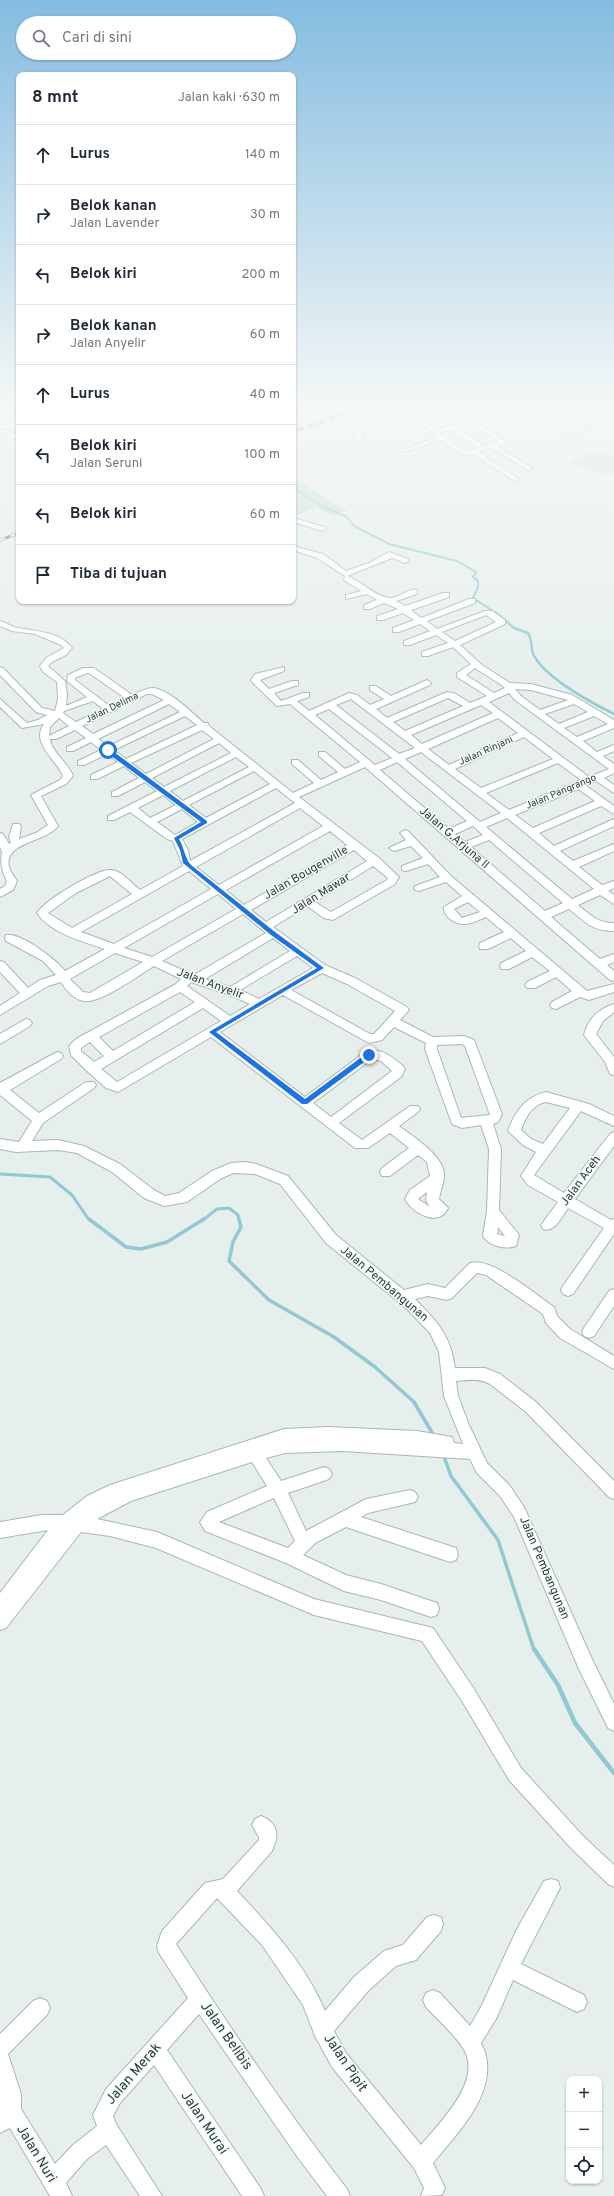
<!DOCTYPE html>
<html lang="id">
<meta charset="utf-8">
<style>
body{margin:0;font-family:Overpass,sans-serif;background:#f6f6f7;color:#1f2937}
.controls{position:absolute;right:12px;bottom:12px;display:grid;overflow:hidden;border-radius:8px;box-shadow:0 1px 3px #0004}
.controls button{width:36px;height:36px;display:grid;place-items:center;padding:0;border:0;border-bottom:1px solid #e0e1e3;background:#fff;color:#1f2937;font:20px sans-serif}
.stop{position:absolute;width:12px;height:12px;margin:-9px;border:3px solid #1a73e8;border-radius:50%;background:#fff}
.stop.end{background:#1a73e8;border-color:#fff;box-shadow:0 1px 4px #0008}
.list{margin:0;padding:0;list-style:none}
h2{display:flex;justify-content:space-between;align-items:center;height:52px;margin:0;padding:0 16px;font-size:17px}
h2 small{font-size:13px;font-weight:400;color:#747a83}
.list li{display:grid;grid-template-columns:26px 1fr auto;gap:12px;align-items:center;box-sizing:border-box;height:60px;padding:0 16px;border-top:1px solid #e0e1e3}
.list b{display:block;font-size:15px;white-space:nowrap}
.list p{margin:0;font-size:13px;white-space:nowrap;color:#747a83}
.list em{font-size:13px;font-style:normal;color:#747a83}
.icon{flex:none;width:22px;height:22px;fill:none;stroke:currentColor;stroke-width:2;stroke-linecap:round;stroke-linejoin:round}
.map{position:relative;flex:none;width:614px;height:2196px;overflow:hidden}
.search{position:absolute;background:#fff;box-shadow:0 1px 3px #0004;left:16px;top:16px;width:280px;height:44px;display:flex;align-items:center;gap:10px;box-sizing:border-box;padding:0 14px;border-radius:22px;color:#747a83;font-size:15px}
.panel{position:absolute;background:#fff;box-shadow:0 1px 3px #0004;left:16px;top:72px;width:280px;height:532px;border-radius:8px}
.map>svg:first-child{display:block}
.green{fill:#bfe0c8}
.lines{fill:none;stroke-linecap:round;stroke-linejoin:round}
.stream-far4{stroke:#8ec9d4;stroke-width:2}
.stream-far3{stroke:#8ec9d4;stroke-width:2.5}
.stream-far2{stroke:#8ec9d4;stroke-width:3}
.stream-far1{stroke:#8ec9d4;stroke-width:3.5}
.stream{stroke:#8ec9d4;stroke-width:4.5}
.minor-casing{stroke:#a8b8b2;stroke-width:2}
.minor{fill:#fff;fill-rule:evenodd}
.rail-casing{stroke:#5f7d75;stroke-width:3}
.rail{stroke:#f7fbf9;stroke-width:2;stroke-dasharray:5.5;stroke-linecap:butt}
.route{fill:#1a73e8}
.labels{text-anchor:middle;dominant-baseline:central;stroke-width:3;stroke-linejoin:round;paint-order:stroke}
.far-street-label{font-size:10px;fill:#24423a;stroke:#f7fbf9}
.street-label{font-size:12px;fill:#24423a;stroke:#f7fbf9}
.near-street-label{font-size:14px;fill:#24423a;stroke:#f7fbf9}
</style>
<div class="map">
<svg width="614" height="2196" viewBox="0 0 614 2196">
<rect width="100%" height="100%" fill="#e6efeb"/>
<g class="green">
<polygon points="589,453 614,455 614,472 609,475 569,462"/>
<polygon points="293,478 347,511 332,516 317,507 293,516"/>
</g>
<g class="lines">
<g class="stream-far4">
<polyline points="19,405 15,413 19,419"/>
<polyline points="293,487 321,506 347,517 354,526 389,544 457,561 476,572 473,577 478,581 478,587 473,598 496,613"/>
</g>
<path class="stream-far3" d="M495,612L514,628L528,633C533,641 530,648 534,656C548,680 590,702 614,714"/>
<g class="stream-far2">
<polyline points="0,1174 50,1177 72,1195 89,1220"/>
<polyline points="203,1220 217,1209 229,1208 238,1215 239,1220"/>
</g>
<g class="stream-far1">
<polyline points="89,1219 126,1247 141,1249 167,1242 204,1219"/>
<polyline points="239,1219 241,1227 233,1242 229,1261 269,1300 334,1337 375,1367 414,1402 434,1436"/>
<polyline points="443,1454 451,1476 498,1540 534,1650"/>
</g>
<polyline class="stream" points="534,1649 558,1685 575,1723 614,1773"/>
<g class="minor-casing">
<g id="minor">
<path d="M306,402H313L327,412C345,405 362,395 378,410L373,411L359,404L331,414L363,435L362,439L365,441L362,443L356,440L357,436L326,416L293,426V422L310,417L298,410L293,411V407H301L316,416L322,414Z"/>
<path d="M487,402H493L476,422L506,442L505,444L498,447L533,469L528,470L491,448L478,452L519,479V481H515L472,454L463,455L439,440L405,452L400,451L436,437L432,431L413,419V417H417L438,429L470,421ZM471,424L499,442L485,446L457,428ZM450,430L479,448L466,452L439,433Z"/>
<polygon points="580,402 588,402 614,415 614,422 563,438 563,436 611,419"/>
<polygon points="19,423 19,427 4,429 19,436 19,441 0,432 0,425"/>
<polygon points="293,518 325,527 326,529 322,531 293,522"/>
<path d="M293,546L323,554L346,571L371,562L389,552L408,559L409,561L405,563L392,558L347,576C362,581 374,596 389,598C398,599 407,588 417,590V594L396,601L405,606L443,593H449V597L411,610L421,618L469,599H475V603L427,621L437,629L485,611H492L505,620V624L460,645L482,665L510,683L531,684L572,695L614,720V728L583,741L597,752L614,745V751L603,756L614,764V773L604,778L614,785V793L596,781L585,785L614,806V814L601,806L539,833L554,846L614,819V826L560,851L573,861L614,844V851L579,867L602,885L614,881V888L608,891L614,895V904L600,895L578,905C590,915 598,923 614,923V931C592,931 585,922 569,909L551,917L600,959L614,954V962L607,965L614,971V981L610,980L365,767L299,797L379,858L399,877L395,884L333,920L324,918L307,906L273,927L325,965L355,978L407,1007L409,1010L400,1020L433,1037L464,1036L474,1040L502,1114L498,1122L493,1124L501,1149L499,1210L519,1235L516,1246C505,1250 489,1246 483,1236L487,1211L489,1149L481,1125L462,1128L452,1124L425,1049L426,1043L394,1027L382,1040L369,1043L283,995L220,1032L305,1097L365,1052C381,1047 391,1056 403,1066L405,1069L401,1077L339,1123L362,1140L410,1106H418L420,1109L418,1112L399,1126C413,1137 447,1157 444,1178C443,1185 440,1192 439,1199L448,1208C439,1228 412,1213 405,1199L410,1190L430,1176L427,1162L418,1155L390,1176H382L380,1172L382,1168L409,1148L390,1133L368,1148H355L211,1037L118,1092L106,1088L88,1072L71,1055L69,1046L76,1039L176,984L181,979L154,966C139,975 100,1004 84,1001C73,999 67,991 61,982L48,986L0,1015V1006L20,993L0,972V961L4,962L28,988L40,980L56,975L43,961L6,941L5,938L6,935C20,932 57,960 65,971L105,949C84,942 50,933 37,913C45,900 95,870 110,870C122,870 131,883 140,890L183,866L173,841L167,839L130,812L114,820H108V816L157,791L145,782L118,796H112V792L139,778L124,766L97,779H91V775L118,762L107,754L84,765H78V761L101,750L91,742L73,751H67V747L86,738L75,730L56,739H50C52,753 68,762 73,776L66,784L41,796L58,826C47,842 3,842 9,867C10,872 15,877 17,881L13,890L0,897V889L5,886L7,881C2,872 0,863 2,852L0,847V833L3,834L9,844L11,843L9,837L13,824H19L21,826L19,839L36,833L48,825L31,795L60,780L63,776C57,760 30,743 44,724L22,728L0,707V699L27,723L38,720L47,715L36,712L0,675V667L3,668L42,708L55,711L58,699L57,682L43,672L40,666L46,658L64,648L61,645L35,634L12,631L0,626V621C5,622 9,625 14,627C34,632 59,630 72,648L66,655L52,662L48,666L65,681L67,694L66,706L87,697L67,681L68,675L83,668H94L132,695C139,692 146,688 153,688C169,689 192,713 204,723H208L209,726L293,793L314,783L292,764V760H298L321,780L338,772L319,756V752H325L345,769L360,762L290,704L277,706L252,682L251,680L255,674L284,667V671L260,680L269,689L292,681H298V685L274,693L281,701L303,693H309V697L297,701L309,711L349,693L357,695L370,705L384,699L370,690V686H376L391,696L427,680L431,683L430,685L376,709L387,718L447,692L456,694L470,703L487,696L457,677V673L471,664L453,647L428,656H422V652L448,643L436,635L410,645H404V641L430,631L420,624L399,632H393V628L414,620L403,613L383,620H377V616L398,609L384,603L370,609H364V605L377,600L367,594L346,599V595L361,591L344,580L345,576L317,558L293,550ZM486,615L496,622L455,641L442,632ZM475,668L503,686L505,688L494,693L466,675ZM87,673H89L125,698L110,706L75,680V678ZM515,689L531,690L568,700L540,710L521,696ZM509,693L515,700L609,769L589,777L489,702ZM147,694H152L164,700L93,734L82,726ZM448,698L463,706L405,731L393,722ZM351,699L415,748L399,754L336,705ZM93,701L103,709L76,722L63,713L64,711ZM169,704L180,712L109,746L98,739ZM574,704L588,712L559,724L545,714ZM481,705L493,713L422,744L411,735ZM329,709L392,758L375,765L315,715ZM185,716L197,725L126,759L114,750ZM594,716L608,724L577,737L564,728ZM59,718L69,726L49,736L50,727ZM498,718L518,733L449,765L428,749ZM202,730L214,739L146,774L131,763ZM524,737L553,759L481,788L455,769ZM219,743L231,753L164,787L152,778ZM421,752L501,813L480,822L405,759ZM236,757L249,767L183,801L170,791ZM397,762L467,821L449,829L380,770ZM558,763L581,780L509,810L486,793ZM254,771L270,784L206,818L189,805ZM276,788L295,803L190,861L188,850L182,839ZM578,789L595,801L533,828L515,815ZM163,795L176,805L150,818L138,808ZM300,808L323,826L219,885L196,867ZM182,809L198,822L175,835L157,822ZM507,818L594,889L572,899L486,827ZM473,826L483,835L465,842L455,834ZM330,831L347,845L244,905L226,890ZM489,840L563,903L545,911L471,847ZM354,850L367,861L266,922L251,910ZM373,866L388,878L387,880L331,912L315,902ZM189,871L211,889L114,944L81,932ZM110,876L132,894L72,928L48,913L76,893ZM218,894L236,909L152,957L124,948ZM243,914L266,933L194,975L162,961ZM273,938L290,951L230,987L205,979ZM115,953L143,962L90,993L83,992L70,979ZM297,956L313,968L259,999L240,990ZM322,973L347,984L395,1011L374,1034H370L291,990ZM191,982L230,995L250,1004L230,1016L187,986ZM180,992L195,1002L113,1051L99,1037ZM203,1008L221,1021L117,1082L101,1069ZM90,1042L104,1056L94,1062L81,1051V1048ZM462,1044L465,1046L490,1115L461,1118L437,1049V1045ZM372,1059L381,1061L392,1071L331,1117L313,1103ZM427,1192L426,1201L430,1207L418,1199ZM498,1227L505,1236L497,1234Z"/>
<path d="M405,830L408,831L451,876L587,991L614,984V992L589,1000L580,997L556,1009L552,1008L550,1005L552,1002L572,991L556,977L535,988H527L525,985L527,982L550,971L532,957L509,969H501L500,966L501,963L526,951L511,938L488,949H480L479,946L480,943L504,932L486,917C472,923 462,929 449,918C445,914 444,912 444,907L462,896L446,882L419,891L415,890L414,888L415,886L440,877L428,864L406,871L402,870V866L423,858L411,846L394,851L389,848L406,840L400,833ZM468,902L480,912L462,918L454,909Z"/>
<path d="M614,1004V1012L603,1021L596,1034L614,1057V1075L610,1074L605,1062L584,1035C588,1019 598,1009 614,1004Z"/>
<polygon points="26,1019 30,1020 32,1023 30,1026 0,1044 0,1034"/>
<path d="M57,1052L61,1053L63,1056L61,1059L10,1090L39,1113L86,1082H94L96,1085L94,1088L43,1123L32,1141L58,1140L84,1146L120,1164L154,1190L165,1196L179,1193L212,1171L231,1163L246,1162L256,1164L288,1176L336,1235L404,1290L428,1284L445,1288L470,1263C491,1256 536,1295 554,1307L557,1316L570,1329L614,1356V1369L560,1338L546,1323L543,1314L486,1275L477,1273L452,1298L447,1300L428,1296L415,1299C437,1321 451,1336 455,1368H485L500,1374L536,1402L614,1481V1499L609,1497L526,1412L490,1384C479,1378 468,1380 456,1381L458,1396L469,1425L487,1463L510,1486L524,1507L591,1657L614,1704V1731L608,1728L579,1669L514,1517L500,1496L477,1473L470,1459L343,1451L285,1453L266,1458L281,1481L324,1467L329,1469L332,1474L329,1479L288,1493L306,1531L366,1499L410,1490L415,1492L418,1497L415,1502L368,1513L361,1517L456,1548L458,1554L456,1560L450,1562L346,1527L315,1543L303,1555L346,1575L381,1584L437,1603L439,1609L437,1615L431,1617L381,1600L344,1591L286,1563L205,1531L200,1522L207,1512L267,1486L252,1462L131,1501L97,1519L157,1532L314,1599L433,1628L474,1689L521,1768L583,1836L614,1865V1887L608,1884L571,1848L509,1780L462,1701L422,1641L314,1615L156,1548L110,1536L81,1532L6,1628L0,1630V1593L48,1530L0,1538V1522L42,1515H63L87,1496L110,1485L284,1429L328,1427L417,1431L452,1437L454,1443L463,1444L444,1396L439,1352L430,1333L405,1307L326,1243L280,1184L255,1174L233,1173L220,1179L187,1202L164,1206L144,1198L112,1172L77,1153L58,1150L16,1152L0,1149V1139L19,1142L32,1121L0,1095V1083ZM274,1498L295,1541L288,1548L219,1522Z"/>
<path d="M546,1092L589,1104L614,1116V1126L581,1111L534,1175L564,1193L610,1134L614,1132V1146L575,1199L611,1220L614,1219V1234L573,1294L568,1296L563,1294L561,1290L563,1286L604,1228L568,1208C562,1216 555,1233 543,1229L541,1225L558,1202L528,1185L521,1176L536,1152L523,1145L508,1131C515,1112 525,1097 546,1092ZM546,1102L570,1108L543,1144L531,1139L521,1130C525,1118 533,1104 546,1102Z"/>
<polygon points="614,1289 614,1306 594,1336 589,1338 584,1336 582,1332 584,1328 609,1291"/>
<path d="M261,1816C279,1823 279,1836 272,1851L237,1891C271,1927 306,1965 325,2011L354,1977L384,1951L403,1945L427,1917L434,1915L441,1917L443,1924L441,1931L416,1960L396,1966L368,1991L334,2031L346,2053L421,2145C440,2122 484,2080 463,2048C453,2033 438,2020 426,2007L423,2000L426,1993L433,1990L440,1993L470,2026L482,2005L516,1931L544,1881L551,1879L558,1881L560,1888L521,1964L584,1995L587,2002L584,2009L577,2012L513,1980L496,2019L481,2043C504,2087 459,2131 433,2163L445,2188L442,2195L421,2196L424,2188L414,2168L332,2067L315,2036L303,2005L262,1945L217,1898L176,1944C230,2028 286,2110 347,2189L350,2196H327L296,2155L199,2014L167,2050L261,2189L264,2196H242L154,2065L120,2103L113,2116L116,2124L162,2196H140L106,2145L87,2159L66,2183L72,2196H50L10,2128L0,2133V2034L33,2001L40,1998L47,2001L50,2008L47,2015L8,2054L21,2094V2109L55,2164L73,2145L97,2126L93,2115L106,2089L188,1998L159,1953L157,1946L162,1931L205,1883L223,1879L259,1840V1837L252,1825L255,1819Z"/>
</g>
</g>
<use href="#minor" class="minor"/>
<g class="rail-casing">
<g id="rail">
<polyline points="293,432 377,402"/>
<polyline points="0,540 19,533"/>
</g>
</g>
<use href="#rail" class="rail"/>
</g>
<linearGradient id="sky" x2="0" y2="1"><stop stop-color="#84bce0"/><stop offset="0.57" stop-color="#f4f8f6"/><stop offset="1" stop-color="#f4f8f6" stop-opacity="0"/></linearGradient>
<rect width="614" height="709" fill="url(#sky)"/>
<path class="route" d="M106,749H110L207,821V823L179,839C184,847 185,859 191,865L275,932L324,968L216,1032L305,1099L367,1053H371V1057L307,1104H302L209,1032L317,968L271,935L183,863L180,850L174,838L201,822L106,752Z"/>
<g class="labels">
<g class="far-street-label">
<text transform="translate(112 708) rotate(-26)">Jalan Delima</text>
<text transform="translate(486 751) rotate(-24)">Jalan Rinjani</text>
<text transform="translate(561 792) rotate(-23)">Jalan Pangrango</text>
</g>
<g class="street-label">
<text transform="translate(454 838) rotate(41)">Jalan G.Arjuna ll</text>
<text transform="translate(306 873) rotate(-30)">Jalan Bougenville</text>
<text transform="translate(321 894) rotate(-32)">Jalan Mawar</text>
<text transform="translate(210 984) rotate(20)">Jalan Anyelir</text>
<text transform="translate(581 1181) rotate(-54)">Jalan Aceh</text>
<text transform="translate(384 1284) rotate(40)">Jalan Pembangunan</text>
<text transform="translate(544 1568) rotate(67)">Jalan Pembangunan</text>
</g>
<g class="near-street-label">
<text transform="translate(226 2036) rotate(55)">Jalan Belibis</text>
<text transform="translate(345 2063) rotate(56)">Jalan Pipit</text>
<text transform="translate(134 2074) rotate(-49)">Jalan Merak</text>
<text transform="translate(204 2123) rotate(56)">Jalan Murai</text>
<text transform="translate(36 2154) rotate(59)">Jalan Nuri</text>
</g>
</g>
</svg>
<div class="controls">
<button>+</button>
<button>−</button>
<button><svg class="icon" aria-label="locate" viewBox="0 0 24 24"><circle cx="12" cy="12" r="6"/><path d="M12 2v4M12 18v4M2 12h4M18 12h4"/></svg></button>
</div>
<div class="stop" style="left:108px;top:750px"></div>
<div class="stop end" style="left:369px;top:1055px"></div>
<div class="search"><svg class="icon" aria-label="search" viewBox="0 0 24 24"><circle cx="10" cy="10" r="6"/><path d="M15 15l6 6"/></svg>Cari di sini</div>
<section class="panel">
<h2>8 mnt<small>Jalan kaki · 630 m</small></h2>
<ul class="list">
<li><svg class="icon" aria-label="ahead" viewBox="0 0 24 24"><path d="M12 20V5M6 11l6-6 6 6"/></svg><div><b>Lurus</b></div><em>140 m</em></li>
<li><svg class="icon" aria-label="right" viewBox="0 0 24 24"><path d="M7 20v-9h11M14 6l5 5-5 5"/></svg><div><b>Belok kanan</b><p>Jalan Lavender</p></div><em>30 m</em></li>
<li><svg class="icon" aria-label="left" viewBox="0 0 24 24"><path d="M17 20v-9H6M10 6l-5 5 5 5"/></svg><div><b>Belok kiri</b></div><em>200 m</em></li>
<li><svg class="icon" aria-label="right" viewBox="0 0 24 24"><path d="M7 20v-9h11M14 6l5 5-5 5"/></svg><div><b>Belok kanan</b><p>Jalan Anyelir</p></div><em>60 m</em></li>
<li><svg class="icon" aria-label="ahead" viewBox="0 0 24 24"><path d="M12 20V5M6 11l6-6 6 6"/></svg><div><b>Lurus</b></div><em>40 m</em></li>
<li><svg class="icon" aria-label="left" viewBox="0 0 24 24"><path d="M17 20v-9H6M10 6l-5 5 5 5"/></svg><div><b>Belok kiri</b><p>Jalan Seruni</p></div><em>100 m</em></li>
<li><svg class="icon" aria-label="left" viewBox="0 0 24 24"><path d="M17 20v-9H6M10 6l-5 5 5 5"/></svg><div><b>Belok kiri</b></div><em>60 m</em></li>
<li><svg class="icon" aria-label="arrive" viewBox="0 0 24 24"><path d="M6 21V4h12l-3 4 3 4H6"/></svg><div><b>Tiba di tujuan</b></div></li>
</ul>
</section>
</div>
